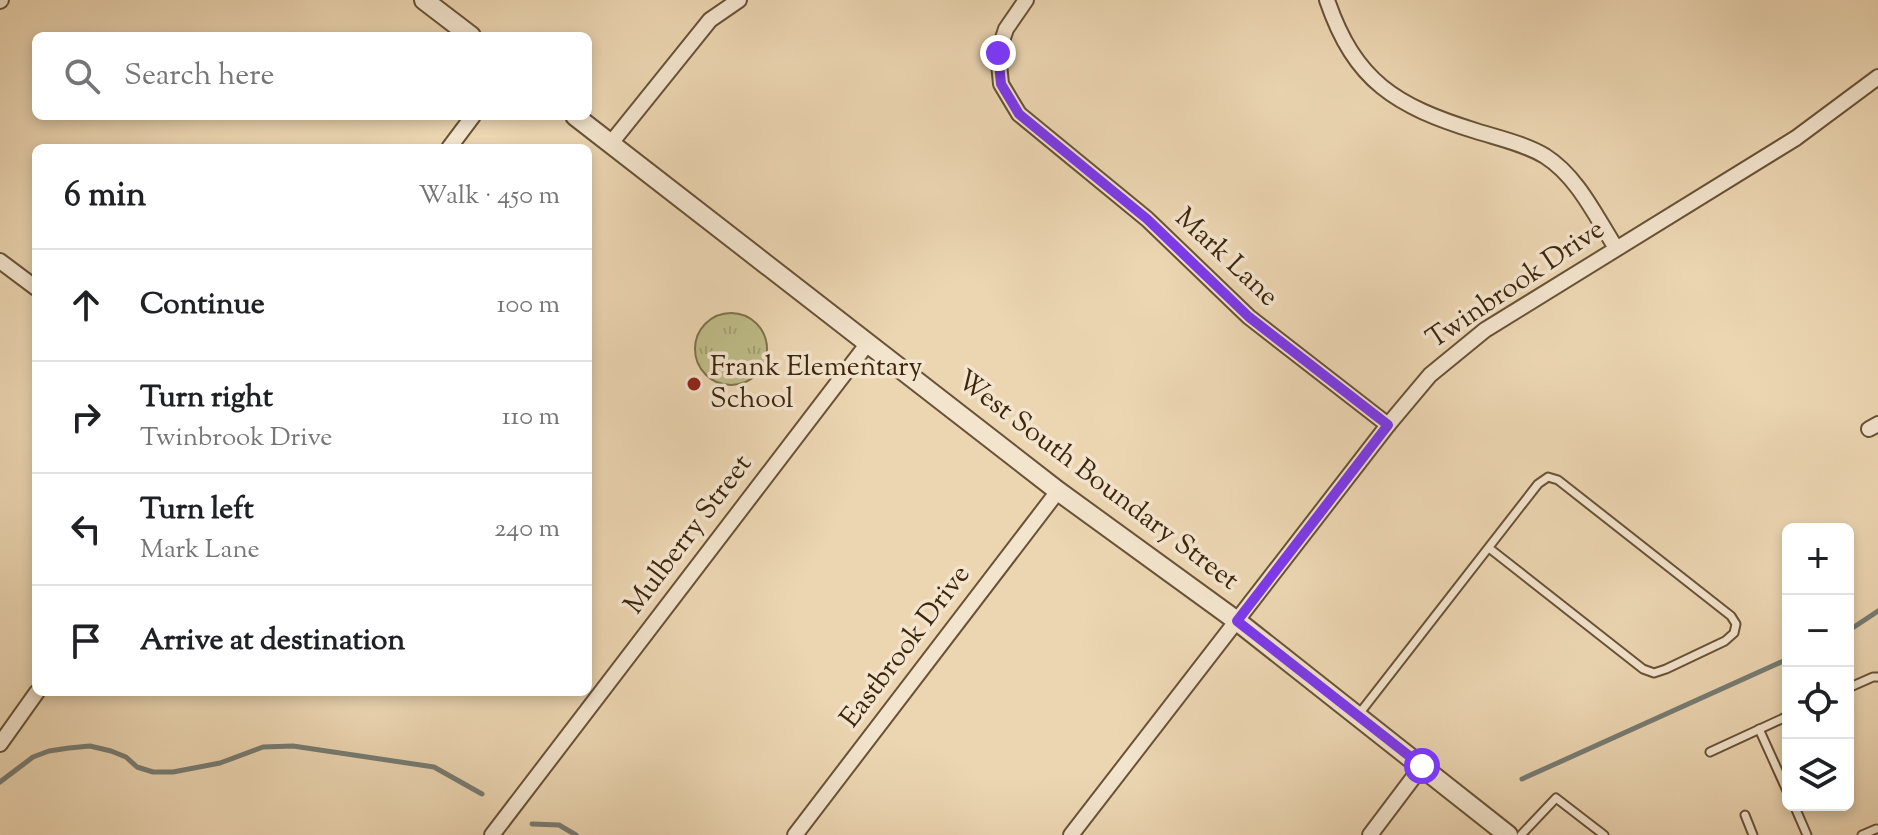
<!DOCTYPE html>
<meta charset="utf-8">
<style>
body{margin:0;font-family:"Sorts Mill Goudy",serif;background:#f6f6f6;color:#202124}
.controls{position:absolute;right:24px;bottom:24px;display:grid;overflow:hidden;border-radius:12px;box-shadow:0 4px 12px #0003}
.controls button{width:72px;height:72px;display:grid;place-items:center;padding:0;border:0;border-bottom:2px solid #e0e0e0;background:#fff;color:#202124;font:40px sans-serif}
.stop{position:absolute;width:24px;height:24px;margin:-18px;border:6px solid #7c3aed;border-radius:50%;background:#fff}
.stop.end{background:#7c3aed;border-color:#fff;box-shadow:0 2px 8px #0008}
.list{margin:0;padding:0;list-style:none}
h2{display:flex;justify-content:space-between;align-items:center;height:104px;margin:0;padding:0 32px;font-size:34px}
h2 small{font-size:26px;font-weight:400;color:#757577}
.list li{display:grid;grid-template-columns:52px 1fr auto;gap:24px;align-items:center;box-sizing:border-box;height:112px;padding:0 32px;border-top:2px solid #e0e0e0}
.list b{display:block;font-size:30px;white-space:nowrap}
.list p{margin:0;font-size:26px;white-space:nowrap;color:#757577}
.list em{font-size:26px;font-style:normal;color:#757577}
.icon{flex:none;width:44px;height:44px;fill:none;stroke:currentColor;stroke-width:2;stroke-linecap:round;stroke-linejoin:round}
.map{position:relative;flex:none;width:1878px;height:835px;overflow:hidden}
.search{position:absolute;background:#fff;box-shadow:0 4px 12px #0003;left:32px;top:32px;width:560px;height:88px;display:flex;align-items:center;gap:20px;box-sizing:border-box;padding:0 28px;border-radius:12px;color:#757577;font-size:30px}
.panel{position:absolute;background:#fff;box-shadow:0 4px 12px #0003;left:32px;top:144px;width:560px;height:552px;border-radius:12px}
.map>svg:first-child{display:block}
.grass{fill:url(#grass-tufts);stroke:#7e714a;stroke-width:2}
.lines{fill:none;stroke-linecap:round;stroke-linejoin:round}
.stream{stroke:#777c73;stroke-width:5}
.service-casing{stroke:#695236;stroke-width:11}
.minor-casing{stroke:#695236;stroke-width:18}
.tertiary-casing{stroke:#695236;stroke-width:22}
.service{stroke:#f3e4cd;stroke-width:7}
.minor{stroke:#f3e4cd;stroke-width:14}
.tertiary{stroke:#f3e4cd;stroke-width:18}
.route{stroke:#7c3aed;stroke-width:10}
.poi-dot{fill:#8f2418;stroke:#f3e4cd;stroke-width:3}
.labels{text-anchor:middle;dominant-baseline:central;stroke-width:7;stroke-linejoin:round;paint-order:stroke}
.street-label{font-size:28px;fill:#3d260d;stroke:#f3e4cd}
.poi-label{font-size:28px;fill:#3d260d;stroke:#f3e4cd;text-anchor:start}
</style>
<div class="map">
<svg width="1878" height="835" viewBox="0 0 1878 835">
<defs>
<pattern id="grass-tufts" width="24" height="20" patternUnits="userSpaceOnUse" patternTransform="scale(2)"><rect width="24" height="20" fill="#bebc88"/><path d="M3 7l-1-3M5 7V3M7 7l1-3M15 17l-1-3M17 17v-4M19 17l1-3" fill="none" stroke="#a4a174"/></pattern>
</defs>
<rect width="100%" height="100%" fill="#ecd6b2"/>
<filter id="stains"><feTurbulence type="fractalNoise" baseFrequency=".0025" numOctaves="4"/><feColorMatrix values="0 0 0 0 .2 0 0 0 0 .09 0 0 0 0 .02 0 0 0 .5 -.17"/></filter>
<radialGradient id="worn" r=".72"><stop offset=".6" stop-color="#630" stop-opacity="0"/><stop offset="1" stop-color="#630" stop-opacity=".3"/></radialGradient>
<circle class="grass" cx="731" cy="349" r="36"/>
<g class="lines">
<g class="stream">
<polyline points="1848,631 1878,611"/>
<polyline points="1522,779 1788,659"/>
<polyline points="0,782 33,757 49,751 69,748 90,746 111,751 126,757 137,767 153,772 173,772 220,763 263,747 293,746 434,767 482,794"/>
<polyline points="532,824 559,825 576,835"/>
</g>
<g class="service-casing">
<g id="service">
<polyline points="1848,688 1873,677 1878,677"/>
<polyline points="1359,714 1538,484 1548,477 1558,480 1731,616 1736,624 1734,633 1725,641 1666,669 1654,673 1643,669 1489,548"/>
<polyline points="1759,729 1788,793"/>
<polyline points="1710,752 1788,716"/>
<polyline points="1794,805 1807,835"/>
<polyline points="1745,815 1753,835"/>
<polyline points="1521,835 1556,798 1604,835"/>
<polyline points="1862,835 1876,829"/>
</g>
</g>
<g class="minor-casing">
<g id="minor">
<polyline points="1026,0 1006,29 998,53 1001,84 1019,114 1147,219 1249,317 1388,425"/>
<path d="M1327,0C1355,82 1396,106 1476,131C1498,138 1525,144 1545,156C1578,177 1596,217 1616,248"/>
<polyline points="0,1 1,0"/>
<polyline points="611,143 710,20 739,0"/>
<polyline points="449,148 473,116"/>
<polyline points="0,261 36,288"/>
<polyline points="1869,429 1878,424"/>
<polyline points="0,744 37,692"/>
<polyline points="492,835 868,343"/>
<polyline points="795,835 1058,491"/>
<polyline points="1071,835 1388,425 1430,375 1485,330 1796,138 1878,77"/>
<polyline points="1370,835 1422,766"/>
</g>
</g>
<g class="tertiary-casing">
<g id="tertiary">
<polyline points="424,0 471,36"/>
<polyline points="575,116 1058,491 1237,621 1508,835"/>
</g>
</g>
<use href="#service" class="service"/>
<use href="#minor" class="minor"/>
<use href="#tertiary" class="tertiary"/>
</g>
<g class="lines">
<polyline class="route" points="998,53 1001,84 1019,114 1147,219 1249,317 1388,425 1237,621 1422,766"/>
</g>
<circle class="poi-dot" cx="694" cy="384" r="8"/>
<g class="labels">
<g class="street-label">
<text transform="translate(1226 258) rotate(43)">Mark Lane</text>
<text transform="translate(1516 285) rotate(-34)">Twinbrook Drive</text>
<text transform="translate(1097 481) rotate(37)">West South Boundary Street</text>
<text transform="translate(689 535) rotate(-53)">Mulberry Street</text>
<text transform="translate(906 647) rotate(-53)">Eastbrook Drive</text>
</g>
<g class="poi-label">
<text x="710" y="368">Frank Elementary<tspan x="710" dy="32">School</tspan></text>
</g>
</g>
<rect width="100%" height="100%" filter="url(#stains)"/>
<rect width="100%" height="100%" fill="url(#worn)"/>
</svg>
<div class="controls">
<button>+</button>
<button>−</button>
<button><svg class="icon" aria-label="locate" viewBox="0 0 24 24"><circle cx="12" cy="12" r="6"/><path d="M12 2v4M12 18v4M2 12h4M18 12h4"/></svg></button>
<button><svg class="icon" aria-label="layers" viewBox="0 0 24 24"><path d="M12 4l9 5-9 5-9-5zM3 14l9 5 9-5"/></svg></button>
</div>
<div class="stop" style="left:1422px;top:766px"></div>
<div class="stop end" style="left:998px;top:53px"></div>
<div class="search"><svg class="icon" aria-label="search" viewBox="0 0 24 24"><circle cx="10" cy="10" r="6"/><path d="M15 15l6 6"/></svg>Search here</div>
<section class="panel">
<h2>6 min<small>Walk · 450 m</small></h2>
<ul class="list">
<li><svg class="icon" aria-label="ahead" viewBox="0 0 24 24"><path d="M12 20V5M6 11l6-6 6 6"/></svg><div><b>Continue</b></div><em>100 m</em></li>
<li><svg class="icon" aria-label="right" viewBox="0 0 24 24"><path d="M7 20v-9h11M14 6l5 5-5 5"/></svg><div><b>Turn right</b><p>Twinbrook Drive</p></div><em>110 m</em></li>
<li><svg class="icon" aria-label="left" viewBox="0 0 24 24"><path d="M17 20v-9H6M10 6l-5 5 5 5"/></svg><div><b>Turn left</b><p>Mark Lane</p></div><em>240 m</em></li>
<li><svg class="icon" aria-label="arrive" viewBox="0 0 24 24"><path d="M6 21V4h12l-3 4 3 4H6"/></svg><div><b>Arrive at destination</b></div></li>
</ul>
</section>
</div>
